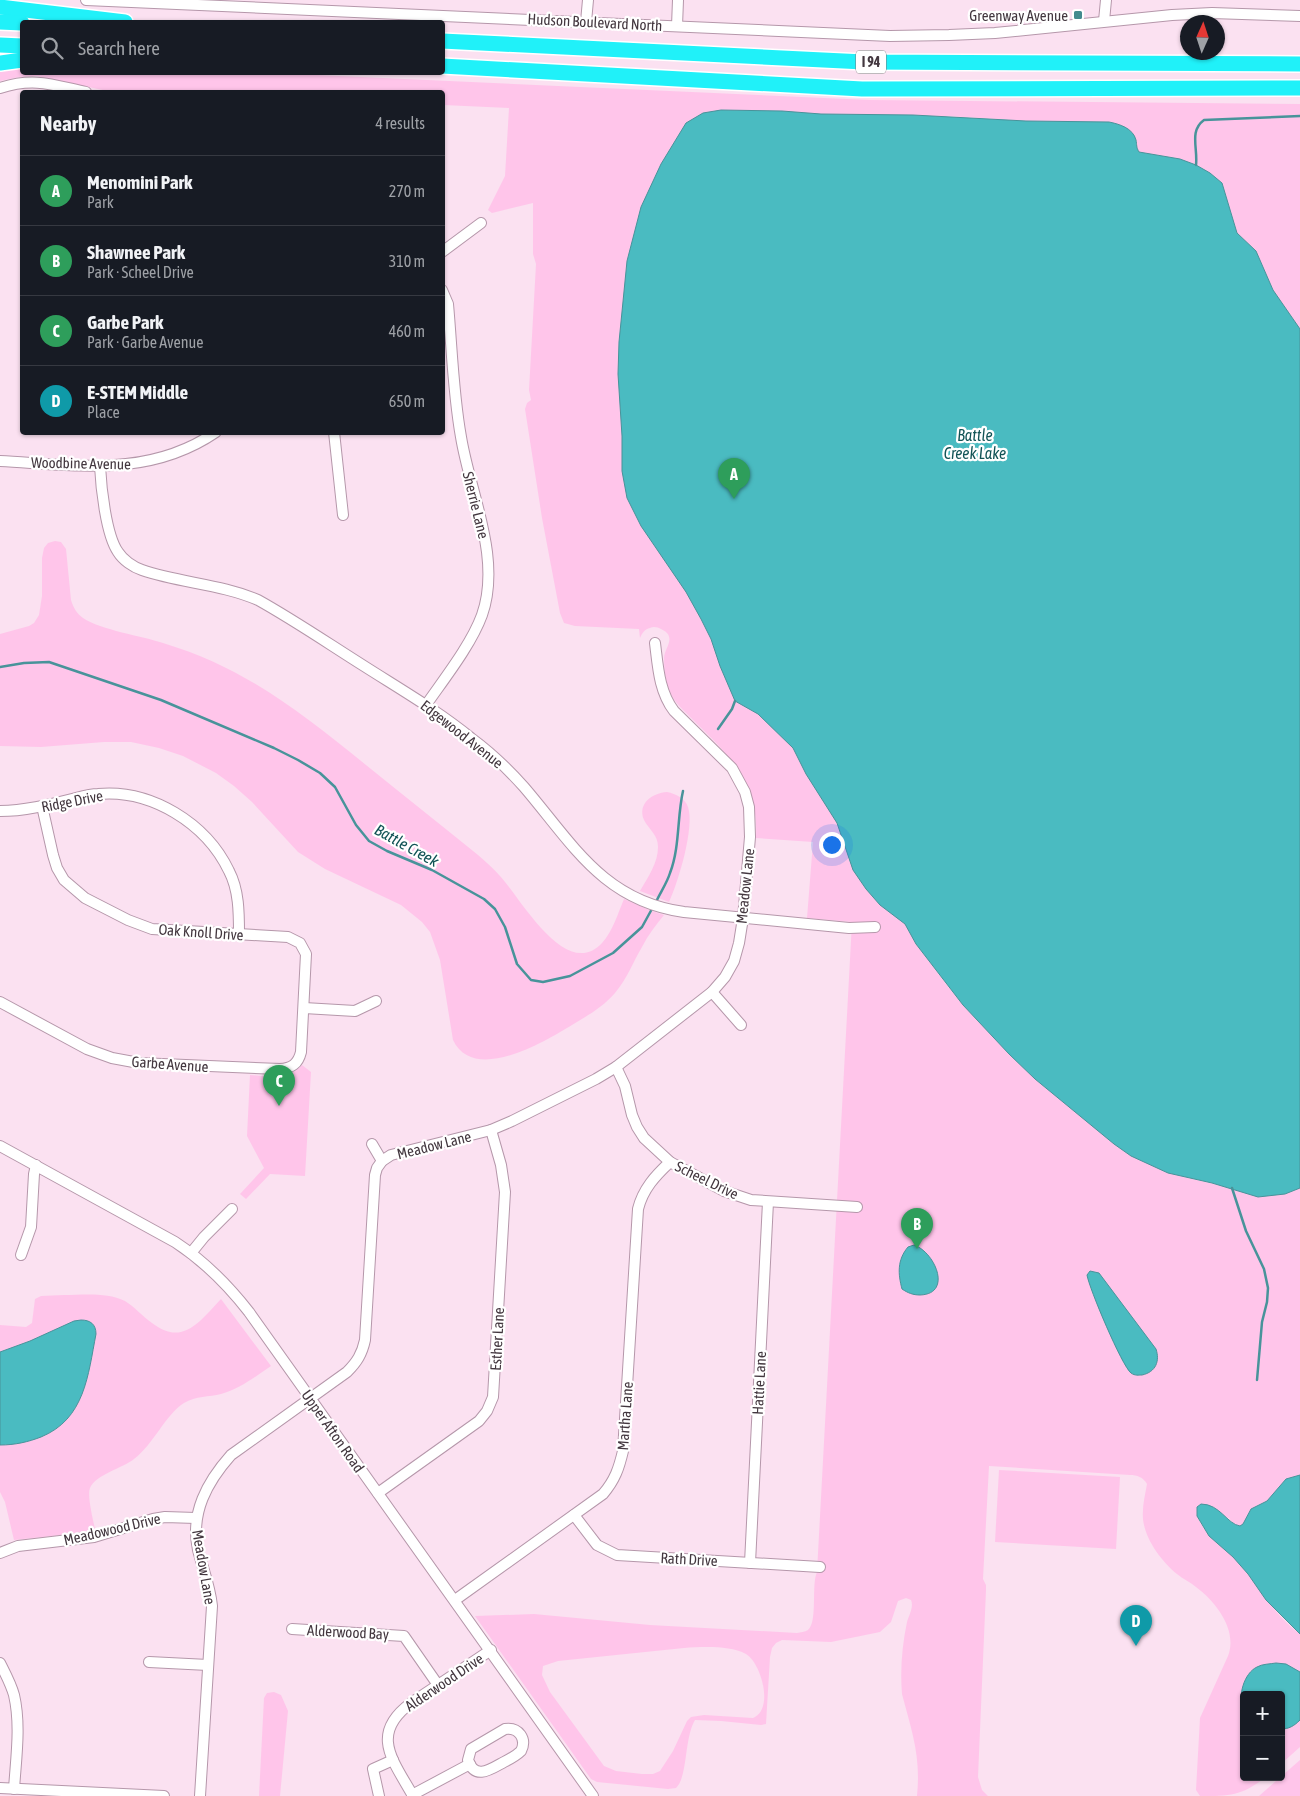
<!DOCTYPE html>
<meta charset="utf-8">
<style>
body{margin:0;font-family:"Asap Condensed",sans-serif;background:#242831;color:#f1f3f6}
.controls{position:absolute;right:15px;bottom:15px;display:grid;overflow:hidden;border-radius:5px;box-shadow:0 1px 4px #0004}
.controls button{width:45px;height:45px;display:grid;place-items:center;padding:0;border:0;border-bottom:1px solid #363941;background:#171b24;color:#f1f3f6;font:25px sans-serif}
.compass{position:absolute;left:1180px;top:15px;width:45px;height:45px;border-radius:50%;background:#171b24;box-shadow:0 1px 4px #0004;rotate:3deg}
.you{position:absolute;left:831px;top:844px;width:18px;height:18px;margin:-12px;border:4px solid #fff;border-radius:50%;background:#1a73e8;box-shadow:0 0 0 8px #1a73e833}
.badge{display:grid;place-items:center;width:32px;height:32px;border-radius:50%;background:#438b8e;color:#fff;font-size:16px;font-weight:700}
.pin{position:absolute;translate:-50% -41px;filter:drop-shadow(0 1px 2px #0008)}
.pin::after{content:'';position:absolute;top:26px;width:18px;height:15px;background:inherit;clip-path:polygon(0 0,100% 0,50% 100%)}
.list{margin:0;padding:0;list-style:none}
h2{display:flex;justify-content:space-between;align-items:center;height:65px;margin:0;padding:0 20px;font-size:21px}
h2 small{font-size:16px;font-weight:400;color:#9ea1a6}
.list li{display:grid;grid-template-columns:32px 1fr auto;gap:15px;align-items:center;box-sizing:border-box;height:70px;padding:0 20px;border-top:1px solid #363941}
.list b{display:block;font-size:19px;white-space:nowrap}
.list p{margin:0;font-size:16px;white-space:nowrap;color:#9ea1a6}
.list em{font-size:16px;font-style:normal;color:#9ea1a6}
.icon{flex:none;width:28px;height:28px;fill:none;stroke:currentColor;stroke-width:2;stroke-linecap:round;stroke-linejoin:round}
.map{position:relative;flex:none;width:1300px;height:1796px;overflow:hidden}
.search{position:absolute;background:#171b24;box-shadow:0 1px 4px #0004;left:20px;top:20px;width:425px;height:55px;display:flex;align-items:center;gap:12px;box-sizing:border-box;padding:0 18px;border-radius:5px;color:#9ea1a6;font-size:19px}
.panel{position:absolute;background:#171b24;box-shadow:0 1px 4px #0004;left:20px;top:90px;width:425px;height:345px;border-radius:5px}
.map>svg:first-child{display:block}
.green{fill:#ffc5ea;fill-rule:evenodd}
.water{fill:#4abbc1;stroke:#48939a}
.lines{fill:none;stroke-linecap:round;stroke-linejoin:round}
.stream{stroke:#48939a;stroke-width:2.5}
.minor-casing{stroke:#b597aa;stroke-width:12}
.highway-casing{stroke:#fff;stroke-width:18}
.minor{stroke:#fff;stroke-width:10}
.highway{stroke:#20f1f9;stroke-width:15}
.poi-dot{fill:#438b8e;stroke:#fff;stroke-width:2}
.labels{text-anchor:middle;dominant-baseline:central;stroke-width:4.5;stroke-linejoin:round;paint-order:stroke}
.shield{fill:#fff;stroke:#7b7379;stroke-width:1}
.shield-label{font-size:14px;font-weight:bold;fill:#43373f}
.poi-label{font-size:15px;fill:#43373f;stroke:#fff;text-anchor:end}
.street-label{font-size:15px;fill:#43373f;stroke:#fff}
.water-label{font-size:16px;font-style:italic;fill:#115356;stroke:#fff}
</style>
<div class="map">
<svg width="1300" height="1796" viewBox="0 0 1300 1796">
<rect width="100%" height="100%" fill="#fbe1f1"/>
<g class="green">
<path d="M22,64V72L272,73L869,100L1300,104V329L1273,290L1256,251L1237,233L1222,183L1210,173L1196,165L1180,159L1139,152L1136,147L1137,141C1128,130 1123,125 1109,122L1026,121L947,116L905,924L916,944L946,984L963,1005L1009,1054L1035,1079L1114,1143L1131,1156L1188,1178L1232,1188L1285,1194L1300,1188V1475L1286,1479L1267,1501L1251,1509L1243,1524L1240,1526L1234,1525L1229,1518L1197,1516C1208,1540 1219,1541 1235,1558C1258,1584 1271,1612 1300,1634V1747L1281,1764V1695H1244V1777H1266C1241,1796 1231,1796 1200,1796L1196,1790L1200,1718L1228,1656C1238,1630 1216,1602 1196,1587C1190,1582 1183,1579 1177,1574C1161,1561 1145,1539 1143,1519C1142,1507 1145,1495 1147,1484C1143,1477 1137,1475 1130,1475L989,1466L983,1579L986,1585V1590L978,1777L982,1790L988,1796H917C921,1756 912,1732 902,1694C900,1670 902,1646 907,1622C909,1615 914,1607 911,1600L906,1598L898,1601L891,1622L880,1632L831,1642L782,1640L776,1643L772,1648L770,1657L766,1724L761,1725L721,1721L695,1720C684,1738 688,1777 676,1788L668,1789L597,1782L591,1779L475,1616L534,1614L650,1625L797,1633C800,1632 805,1632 808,1630C818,1621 811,1585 817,1572L852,922L807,918L813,842L756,838C759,785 732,758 697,724C689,715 678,707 672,696C666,686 664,670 664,658C664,648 678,637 661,629C658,627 653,626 650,628C645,629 642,633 640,638L639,629L575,626L564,623L560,613L542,518L525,409L527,403L531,400L529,390L536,264L533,254V203L492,213L488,210L505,176L509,108L443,105L442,92H112L37,76L19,77L0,81V67ZM1099,1273L1156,1349L1130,1372L1110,1335L1090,1286ZM684,1648C702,1647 729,1645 746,1654C762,1664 774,1710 753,1718L704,1715L691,1717L687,1721L673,1751L660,1771L653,1774H642L616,1771L604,1766L550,1692L542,1675L543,1666L558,1661Z"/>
<path d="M55,541L61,542L66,549L71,600C73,607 77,614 83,618C101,630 142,636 163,643C246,668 300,712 366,765C403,795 441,825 478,855C486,862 494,869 500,876C520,897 566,982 602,943C613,931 618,913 624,899L649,910L664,915C656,925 648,935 642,947C633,962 627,979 615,993C603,1007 587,1016 572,1025C544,1042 474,1084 453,1040L440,960L430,932L422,922L401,905L325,869L298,852L252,802L234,786L216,773L183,756L159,748L131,742H104L41,747L0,746V634L29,626L34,623L39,615L42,596V558L44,548L48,543Z"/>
<path d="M667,792C676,794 685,798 688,807C695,827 678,883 669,902L640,891C648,877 658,863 658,847C658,834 649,830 644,820C637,803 653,793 667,792Z"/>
<path d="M302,1065L311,1072L305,1176L270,1174L246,1199L240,1194L264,1168L247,1136L250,1075C268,1076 289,1081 302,1065Z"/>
<path d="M64,1295C83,1295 107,1292 125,1301C135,1307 142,1316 152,1323C183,1347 200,1321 221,1299L271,1366C256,1376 240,1389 221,1394C209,1397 196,1396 184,1403C166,1414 153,1445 134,1459C123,1468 95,1475 90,1488C87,1496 93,1519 95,1529L70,1534L14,1540L5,1502L0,1492V1325L26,1327L32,1323L35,1299L41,1296Z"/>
<polygon points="999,1470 1120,1477 1116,1549 995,1542"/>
<polygon points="274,1692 281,1695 288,1711 280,1796 259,1796 264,1698 267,1693"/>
<polygon points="1300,1760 1300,1796 1259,1796"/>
</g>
<g class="water">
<path d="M721,110L782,111L821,114L913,115L1026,121L1109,122C1119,124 1133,128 1136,140C1137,145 1136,147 1139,152L1180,159L1196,165L1210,173L1222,183L1237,233L1256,251L1273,290L1300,329V1188L1285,1194L1258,1197L1212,1183L1168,1173L1131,1156L1114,1144L1035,1079L1009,1054L963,1005L916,944L905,924L880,905L866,889L853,870L837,823L806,774L793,748L758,714L735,701L720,666L711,639L701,619L686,592L641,526L627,498L622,471V436L618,374L619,342L627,261L641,207L661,164L686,123L703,113Z"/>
<path d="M914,1245C935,1252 953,1294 920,1295C913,1295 908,1293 902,1289C898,1274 897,1260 908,1247Z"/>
<path d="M1090,1271L1099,1273L1156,1349C1160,1361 1156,1372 1142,1375C1139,1375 1135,1376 1131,1373C1122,1366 1089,1288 1087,1275Z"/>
<path d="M81,1320C90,1320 96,1324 96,1334C88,1375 85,1419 41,1437C28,1442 15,1445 0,1445V1352L30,1341L74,1321Z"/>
<path d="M1300,1475V1634L1266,1600L1248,1574L1233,1557L1209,1536L1197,1516V1507L1201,1504C1220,1504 1227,1524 1240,1526L1243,1524L1251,1509L1267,1501L1286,1479Z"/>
<path d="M1276,1663L1286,1664L1300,1672V1720C1294,1726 1289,1729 1281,1729V1695H1244V1709C1237,1697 1244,1673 1257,1667C1262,1664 1270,1664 1276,1663Z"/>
</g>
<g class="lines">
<g class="stream">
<path d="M1196,165C1198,148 1189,131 1204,120L1300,116"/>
<polyline points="0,667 24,663 49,662 161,700 274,748 298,760 320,773 335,787 356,825 369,841 387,851 432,870 484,899 495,909 505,927 517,964 531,980 543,982 570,976 613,953 642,927 653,907"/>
<polyline points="718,729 732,709 735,701"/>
<path d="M656,902C660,893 667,883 670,873C680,847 677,817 683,791"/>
<polyline points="1232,1188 1246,1231 1264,1269 1268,1288 1267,1302 1262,1322 1257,1380"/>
</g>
<g class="minor-casing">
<g id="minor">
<polyline points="86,0 890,36 949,35 995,33 1172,15 1212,13 1300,16"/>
<polyline points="1104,21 1106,0"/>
<polyline points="586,22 588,0"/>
<polyline points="677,26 678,0"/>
<path d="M0,88C34,77 53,85 86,92"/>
<polyline points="442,252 481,223"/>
<polyline points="334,432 343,515"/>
<path d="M0,461C76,465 149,478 216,432"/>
<path d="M100,466C101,487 106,535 118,552C123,560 133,567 142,570C180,583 221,584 258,600C294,620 329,644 364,666C400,689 438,711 471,738C490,752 508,769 524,787C572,843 603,901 684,912L849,928L875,927"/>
<path d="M426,705C444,679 471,645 482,615C502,558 470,493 461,437C453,393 452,348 448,304L442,290"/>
<path d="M0,811C24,811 48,805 72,799C80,797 89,794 98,794C151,789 206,823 229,871C239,890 239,913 239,934"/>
<polyline points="712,992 741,1025"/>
<path d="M0,1002L87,1049L112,1058L139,1063L280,1069C292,1068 298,1064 301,1052L306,954L300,943L288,937L152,929L128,920L85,898L64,880L57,868L53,855L42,806"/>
<polyline points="304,1008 355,1011 376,1001"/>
<polyline points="616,1067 625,1086 632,1115 637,1127 644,1138 670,1162 724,1191 751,1200 857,1207"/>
<polyline points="372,1144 382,1161"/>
<path d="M0,1146L175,1242C204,1261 228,1285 249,1312L593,1796"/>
<polyline points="191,1253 204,1237 232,1209"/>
<polyline points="21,1255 31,1227 34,1174 36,1165"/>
<polyline points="378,1493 479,1421 487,1411 493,1397 505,1192 501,1165 491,1130"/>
<polyline points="574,1515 597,1545 617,1555 820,1567"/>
<polyline points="0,1553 18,1546 94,1537 153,1519 165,1517 196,1518"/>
<polyline points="750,1563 768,1202"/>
<path d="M455,1600L603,1494C615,1480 619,1468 623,1451L638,1209C643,1189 655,1176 670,1162"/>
<polyline points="292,1629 404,1636 438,1685"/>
<polyline points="149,1662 208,1665"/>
<path d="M0,1663C5,1673 11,1684 14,1695C21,1725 16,1758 14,1789"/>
<path d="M505,1729C519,1727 527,1739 521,1751C516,1756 510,1759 504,1762C491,1769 475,1781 468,1760L471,1749Z"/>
<polyline points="0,1788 164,1796"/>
<polyline points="412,1795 470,1764"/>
<path d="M200,1796L212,1606C210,1586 203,1569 198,1550C190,1513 207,1482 231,1455L347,1372C357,1362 362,1354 365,1340L375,1175L377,1168L382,1161L391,1155L491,1130L512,1121L596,1079L616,1067L712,992L725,977L734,961L739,943L743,918L750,837L749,807L745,792L732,768L674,711C659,691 658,667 655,643"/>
<polyline points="379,1796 373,1769 393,1760"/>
<path d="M413,1796C393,1760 369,1734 411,1703L491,1650"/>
</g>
</g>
<g class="highway-casing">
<g id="highway">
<polyline points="0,7 125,22"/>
<polyline points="0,22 22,23"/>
<polyline points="442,41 864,62 1300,64"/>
<polyline points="0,45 22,46"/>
<polyline points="0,63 22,60"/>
<polyline points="442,66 862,89 1300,88"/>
</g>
</g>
<use href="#minor" class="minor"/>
<use href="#highway" class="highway"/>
</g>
<rect class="poi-dot" x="1073" y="10" width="10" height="10" rx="2.5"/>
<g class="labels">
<rect class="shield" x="856" y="50.5" width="30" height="23" rx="4"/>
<g class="shield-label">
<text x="871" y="62">I 94</text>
</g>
<g class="poi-label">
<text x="1068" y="15">Greenway Avenue</text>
</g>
<g class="street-label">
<text transform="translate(595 22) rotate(3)">Hudson Boulevard North</text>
<text transform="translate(81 463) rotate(1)">Woodbine Avenue</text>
<text transform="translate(476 505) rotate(76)">Sherrie Lane</text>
<text transform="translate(462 734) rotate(38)">Edgewood Avenue</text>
<text transform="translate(72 801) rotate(-11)">Ridge Drive</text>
<text transform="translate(745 886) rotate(-84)">Meadow Lane</text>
<text transform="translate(201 932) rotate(4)">Oak Knoll Drive</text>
<text transform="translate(170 1064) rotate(4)">Garbe Avenue</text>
<text transform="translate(434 1145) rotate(-14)">Meadow Lane</text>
<text transform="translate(707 1180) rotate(26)">Scheel Drive</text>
<text transform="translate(497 1339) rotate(-87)">Esther Lane</text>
<text transform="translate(759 1383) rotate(-87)">Hattie Lane</text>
<text transform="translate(625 1416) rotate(-86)">Martha Lane</text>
<text transform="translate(333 1431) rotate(55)">Upper Afton Road</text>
<text transform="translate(112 1529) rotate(-13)">Meadowood Drive</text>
<text transform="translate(689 1559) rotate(3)">Rath Drive</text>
<text transform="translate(204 1567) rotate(80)">Meadow Lane</text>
<text transform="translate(348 1632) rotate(3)">Alderwood Bay</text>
<text transform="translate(444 1682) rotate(-34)">Alderwood Drive</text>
</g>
<g class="water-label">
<text x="975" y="435">Battle<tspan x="975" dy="18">Creek Lake</tspan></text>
<text transform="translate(407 845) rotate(29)">Battle Creek</text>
</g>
</g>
</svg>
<div class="controls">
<button>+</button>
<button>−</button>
</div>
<svg class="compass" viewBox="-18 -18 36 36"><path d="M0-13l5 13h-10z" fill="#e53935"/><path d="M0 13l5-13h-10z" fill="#9ea1a6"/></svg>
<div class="you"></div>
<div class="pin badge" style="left:734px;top:499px;background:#2e9e5b">A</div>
<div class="pin badge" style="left:917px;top:1249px;background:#2e9e5b">B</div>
<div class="pin badge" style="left:279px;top:1106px;background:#2e9e5b">C</div>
<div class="pin badge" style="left:1136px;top:1646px;background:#0f9aa8">D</div>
<div class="search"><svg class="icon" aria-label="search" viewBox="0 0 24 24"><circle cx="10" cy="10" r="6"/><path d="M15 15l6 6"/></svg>Search here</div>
<section class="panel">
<h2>Nearby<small>4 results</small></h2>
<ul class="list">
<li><span class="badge" style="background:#2e9e5b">A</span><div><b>Menomini Park</b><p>Park</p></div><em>270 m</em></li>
<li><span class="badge" style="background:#2e9e5b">B</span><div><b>Shawnee Park</b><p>Park · Scheel Drive</p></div><em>310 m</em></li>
<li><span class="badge" style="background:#2e9e5b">C</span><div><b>Garbe Park</b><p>Park · Garbe Avenue</p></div><em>460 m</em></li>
<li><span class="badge" style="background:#0f9aa8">D</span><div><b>E-STEM Middle</b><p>Place</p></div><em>650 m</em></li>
</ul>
</section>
</div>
